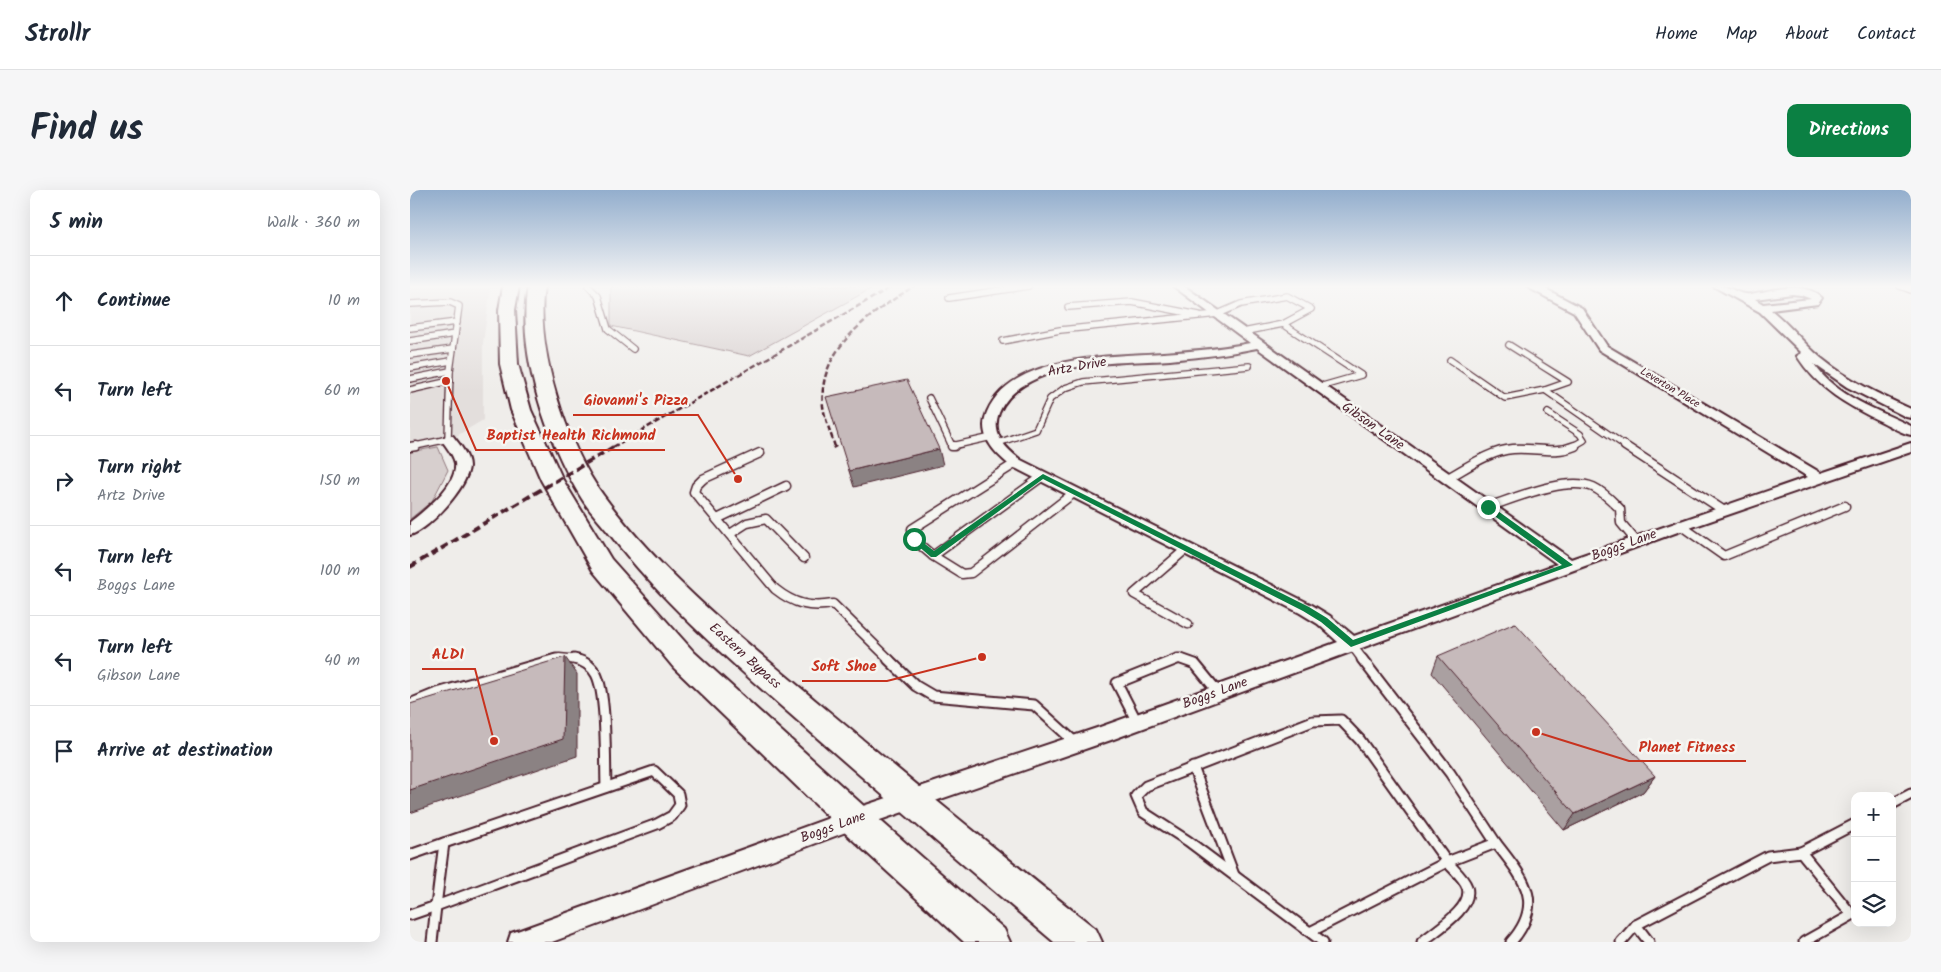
<!DOCTYPE html>
<meta charset="utf-8">
<style>
body{margin:0;font-family:Kalam,sans-serif;background:#f6f6f7;color:#1f2937}
.controls{position:absolute;right:15px;bottom:15px;display:grid;overflow:hidden;border-radius:10px;box-shadow:0 5px 20px #0002}
.controls button{width:45px;height:45px;display:grid;place-items:center;padding:0;border:0;border-bottom:1px solid #e0e1e3;background:#fff;color:#1f2937;font:25px sans-serif}
.stop{position:absolute;width:15px;height:15px;margin:-11px;border:4px solid #0b8043;border-radius:50%;background:#fff}
.stop.end{background:#0b8043;border-color:#fff;box-shadow:0 1px 5px #0008}
.list{margin:0;padding:0;list-style:none}
h2{display:flex;justify-content:space-between;align-items:center;height:65px;margin:0;padding:0 20px;font-size:21px}
h2 small{font-size:16px;font-weight:400;color:#747a83}
.list li{display:grid;grid-template-columns:32px 1fr auto;gap:15px;align-items:center;box-sizing:border-box;height:90px;padding:0 20px;border-top:1px solid #e0e1e3}
.list b{display:block;font-size:19px;white-space:nowrap}
.list p{margin:0;font-size:16px;white-space:nowrap;color:#747a83}
.list em{font-size:16px;font-style:normal;color:#747a83}
.icon{flex:none;width:28px;height:28px;fill:none;stroke:currentColor;stroke-width:2;stroke-linecap:round;stroke-linejoin:round}
.map{position:relative;flex:none;width:1501px;height:752px;overflow:hidden;border-radius:10px}
header{display:flex;align-items:center;gap:30px;box-sizing:border-box;height:70px;padding:0 25px;background:#fff;border-bottom:1px solid #e0e1e3}
header strong{font-size:24px}
nav{display:flex;gap:28px;margin-inline-start:auto;font-size:18px}
.intro{display:flex;align-items:center;justify-content:space-between;box-sizing:border-box;height:120px;padding:0 30px}
h1{margin:0;font-size:35px}
.button{padding:12px 22px;border-radius:10px;background:#0b8043;color:#fff;font-size:18px;font-weight:700}
main{display:flex;gap:30px;padding:0 30px}
aside{flex:1;background:#fff;border-radius:10px;box-shadow:0 5px 20px #0002}
.map>svg:first-child{display:block}
.built{fill:#e3dedc}
.green{fill:#d7cfce;stroke:#90777c}
.lines{fill:none;stroke-linecap:round;stroke-linejoin:round}
.lane-far2-casing{stroke:#4a1f2b;stroke-width:8}
.lane-far1-casing{stroke:#4a1f2b;stroke-width:11}
.lane-casing{stroke:#4a1f2b;stroke-width:13}
.street-casing{stroke:#4a1f2b;stroke-width:4}
.primary-casing{stroke:#4a1f2b;stroke-width:4}
.lane-far2{stroke:#f6f6f2;stroke-width:5.5}
.lane-far1{stroke:#f6f6f2;stroke-width:8}
.lane{stroke:#f6f6f2;stroke-width:9}
.street{fill:#f6f6f2;fill-rule:evenodd}
.primary{fill:#f6f6f2;fill-rule:evenodd}
.rail-far1{stroke:#4a1f2b;stroke-width:2.5;stroke-dasharray:5.5 2.5;stroke-linecap:butt}
.rail{stroke:#4a1f2b;stroke-width:4;stroke-dasharray:8 4;stroke-linecap:butt}
.wall{fill:#aaa0a1;stroke:#4a1f2b}
.shaded-wall{fill:#8b8283;stroke:#4a1f2b}
.building{fill:#c6babb;stroke:#4a1f2b}
.route{fill:#0b8043}
.labels{text-anchor:middle;dominant-baseline:central;stroke-width:5;stroke-linejoin:round;paint-order:stroke}
.far-street-label{font-size:11px;fill:#4a1f2b;stroke:#f6f6f2}
.street-label{font-size:14px;fill:#4a1f2b;stroke:#f6f6f2}
.leader{fill:none;stroke:#c8321e;stroke-width:2}
.callout-dot{fill:#c8321e;stroke:#f6f6f2;stroke-width:2}
.callout-label{font-size:15px;text-anchor:middle;font-weight:bold;fill:#c8321e;stroke:#f6f6f2;stroke-width:5;stroke-linejoin:round;paint-order:stroke}
</style>
<header>
<strong>Strollr</strong>
<nav><a>Home</a><a>Map</a><a>About</a><a>Contact</a></nav>
</header>
<div class="intro"><h1>Find us</h1><a class="button">Directions</a></div>
<main>
<aside>
<h2>5 min<small>Walk · 360 m</small></h2>
<ul class="list">
<li><svg class="icon" aria-label="ahead" viewBox="0 0 24 24"><path d="M12 20V5M6 11l6-6 6 6"/></svg><div><b>Continue</b></div><em>10 m</em></li>
<li><svg class="icon" aria-label="left" viewBox="0 0 24 24"><path d="M17 20v-9H6M10 6l-5 5 5 5"/></svg><div><b>Turn left</b></div><em>60 m</em></li>
<li><svg class="icon" aria-label="right" viewBox="0 0 24 24"><path d="M7 20v-9h11M14 6l5 5-5 5"/></svg><div><b>Turn right</b><p>Artz Drive</p></div><em>150 m</em></li>
<li><svg class="icon" aria-label="left" viewBox="0 0 24 24"><path d="M17 20v-9H6M10 6l-5 5 5 5"/></svg><div><b>Turn left</b><p>Boggs Lane</p></div><em>100 m</em></li>
<li><svg class="icon" aria-label="left" viewBox="0 0 24 24"><path d="M17 20v-9H6M10 6l-5 5 5 5"/></svg><div><b>Turn left</b><p>Gibson Lane</p></div><em>40 m</em></li>
<li><svg class="icon" aria-label="arrive" viewBox="0 0 24 24"><path d="M6 21V4h12l-3 4 3 4H6"/></svg><div><b>Arrive at destination</b></div></li>
</ul>
</aside>
<div class="map">
<svg width="1501" height="752" viewBox="0 0 1501 752">
<rect width="100%" height="100%" fill="#efedea"/>
<filter id="ink" filterUnits="userSpaceOnUse"><feTurbulence type="fractalNoise" baseFrequency=".02" numOctaves="2"/><feDisplacementMap in="SourceGraphic" scale="10" xChannelSelector="R" yChannelSelector="G"/><feConvolveMatrix kernelMatrix="1 2 1 2 8 2 1 2 1" color-interpolation-filters="sRGB"/></filter>
<g filter="url(#ink)">
<polygon class="built" points="0,96 81,96 73,153 73,230 28,257 0,262"/>
<g class="green">
<polygon points="201,96 466,96 339,166 201,136"/>
<polygon points="28,257 38,280 22,311 0,329 0,262"/>
</g>
<g class="lines">
<g class="lane-far2-casing">
<g id="lane-far2">
<polyline points="178,96 188,106 198,139 223,159"/>
<polyline points="1490,96 1501,100"/>
<polyline points="539,108 618,96"/>
<polyline points="0,114 40,112 49,116 40,181 0,189"/>
<polyline points="658,117 722,112 789,125"/>
<polyline points="0,138 47,132"/>
<polyline points="833,142 873,134 951,185 909,197"/>
<polyline points="0,151 45,144"/>
<polyline points="593,151 650,140 808,124 831,114 877,106 901,119 873,134"/>
<polyline points="1099,155 1158,192 1135,200 1217,257"/>
<polyline points="0,165 43,159"/>
<polyline points="1040,170 1095,208 1135,200"/>
<polyline points="0,178 41,171"/>
<polyline points="0,200 40,191"/>
<polyline points="519,208 542,256 582,247"/>
<polyline points="1138,223 1170,244 1174,250 1162,257"/>
<polyline points="585,254 626,240 640,209 655,198 673,192 839,176"/>
<polyline points="1,257 38,249 40,181"/>
</g>
</g>
<g class="lane-far1-casing">
<g id="lane-far1">
<polyline points="542,256 544,256"/>
<polyline points="1215,256 1313,320"/>
<polyline points="0,257 6,256"/>
<path d="M350,263L293,289L286,296L284,302L365,399C384,414 399,418 423,414L480,470"/>
<polyline points="606,273 502,339 503,349 523,366 633,286"/>
<path d="M1038,288C1058,277 1079,261 1103,259C1125,257 1144,265 1165,256"/>
<path d="M1078,317C1105,308 1156,286 1183,297C1194,302 1202,311 1210,319L1211,333L1226,351"/>
<polyline points="307,329 376,296"/>
<polyline points="1270,335 1314,366 1435,316"/>
<polyline points="320,344 337,333 356,329 394,368"/>
<polyline points="776,359 724,404 778,434"/>
<polyline points="523,366 552,384 561,383 665,302"/>
<polyline points="941,454 953,470"/>
<polyline points="142,470 149,468 169,470"/>
<polyline points="764,470 769,468 774,470"/>
</g>
</g>
<g class="lane-casing">
<g id="lane">
<path d="M164,469C174,471 181,475 186,484C197,505 195,571 196,597"/>
<polyline points="478,469 506,496 523,506 624,515 667,554"/>
<polyline points="771,469 785,474 808,502"/>
<polyline points="952,469 1040,583 1086,653"/>
<polyline points="0,514 27,503 146,469"/>
<polyline points="727,532 707,493 767,469"/>
<polyline points="783,577 824,685"/>
<polygon points="244,581 268,604 270,615 262,626 247,634 26,716 34,653"/>
<polyline points="1482,614 1501,604"/>
<polyline points="1391,662 1442,725 1394,752"/>
<polyline points="0,665 34,653"/>
<polyline points="0,725 26,716"/>
<polyline points="900,742 1037,672 950,550 931,530 903,531 736,596 726,606 733,622 778,651 913,752"/>
<polyline points="22,752 26,716"/>
<path d="M1012,752C1026,740 1064,718 1057,697C1054,688 1043,679 1037,672L1086,653C1113,688 1136,712 1101,752"/>
<polyline points="1211,752 1226,735"/>
<polyline points="1239,752 1226,735 1358,666 1391,662 1445,634"/>
</g>
</g>
<g class="street-casing">
<g id="street">
<path d="M763,96H774L1161,369L1398,287L1189,160L1164,122L1119,98L1118,96H1130L1172,118L1197,156L1411,283L1501,253V262L1265,343L701,550L444,639L142,752H98L101,743L110,740L444,619L690,537L928,452L908,434L890,423L601,276C584,263 567,245 577,222C602,164 699,167 753,163C782,161 811,159 840,153ZM847,158L1147,374L944,446L920,426L902,415L611,270C595,258 581,244 589,223C612,169 712,173 760,170C790,167 818,164 847,158Z"/>
<path d="M1303,96C1320,94 1323,103 1336,104C1341,105 1347,102 1352,102C1370,98 1398,93 1412,108L1408,114L1361,120C1379,134 1393,153 1411,168C1438,190 1470,205 1501,219V228L1496,227L1437,197L1404,174C1425,206 1468,220 1501,236V245C1491,243 1482,237 1472,232C1438,216 1408,199 1387,166L1392,163L1350,122ZM1382,104L1391,105L1401,109L1353,114L1345,109Z"/>
<path d="M38,245L43,246C49,254 59,265 59,276C58,297 19,340 0,345V332C15,320 48,295 45,273C43,264 36,257 31,249Z"/>
</g>
</g>
<g class="primary-casing">
<g id="primary">
<polygon points="93,96 109,96 105,120 108,174 121,220 153,290 201,369 284,462 456,618 594,739 600,752 554,752 432,640 264,478 183,381 131,290 101,220 90,174 89,120"/>
<path d="M118,96H134C125,157 156,255 193,305C251,384 330,447 405,510C498,588 591,664 686,739L692,752H644C553,675 462,596 372,517C312,464 251,410 202,347C192,334 180,322 172,309C137,252 106,163 118,96Z"/>
</g>
</g>
<use href="#lane-far2" class="lane-far2"/>
<use href="#lane-far1" class="lane-far1"/>
<use href="#lane" class="lane"/>
<use href="#street" class="street"/>
<use href="#primary" class="primary"/>
<g class="rail-far1">
<polyline points="203,257 483,96"/>
<path d="M425,257C421,243 415,230 413,216C407,158 462,123 504,96"/>
</g>
<g class="rail">
<polyline points="424,256 425,258"/>
<polyline points="0,377 205,256"/>
</g>
</g>
<polygon class="wall" points="1028,466 1245,586 1233,602 1154,640 1022,483"/>
<g class="shaded-wall">
<polygon points="529,259 533,275 444,297 439,281"/>
<polygon points="155,467 167,484 167,566 0,623 0,600"/>
<polygon points="1245,586 1233,602 1154,640 1165,624"/>
</g>
<g class="building">
<polygon points="497,190 529,259 439,281 416,207"/>
<polygon points="1105,433 1245,586 1165,624 1028,466"/>
<polygon points="155,467 153,549 0,600 0,514"/>
</g>
</g>
<linearGradient id="sky" x2="0" y2="1"><stop stop-color="#93aecd"/><stop offset="0.48" stop-color="#f8f7f6"/><stop offset="1" stop-color="#f8f7f6" stop-opacity="0"/></linearGradient>
<rect width="1501" height="201" fill="url(#sky)"/>
<polygon class="route" points="633,284 899,417 917,428 943,450 1152,375 1075,319 1075,316 1081,316 1163,375 941,457 911,432 893,421 633,289 526,367 521,367 500,349 506,347 524,361"/>
<g class="labels">
<g class="far-street-label">
<text transform="translate(1260 198) rotate(31)">Leverton Place</text>
</g>
<g class="street-label">
<text transform="translate(667 177) rotate(-10)">Artz Drive</text>
<text transform="translate(963 236) rotate(35)">Gibson Lane</text>
<text transform="translate(1214 355) rotate(-20)">Boggs Lane</text>
<text transform="translate(335 466) rotate(42)">Eastern Bypass</text>
<text transform="translate(805 503) rotate(-20)">Boggs Lane</text>
<text transform="translate(423 637) rotate(-20)">Boggs Lane</text>
</g>
</g>
<path class="leader" d="M328 289L288 225H163M36 191L66 260H255M84 551L65 479H12M572 467L477 491H392M1126 542L1219 571H1336"/>
<g class="callout-dot">
<circle cx="328" cy="289" r="5"/>
<circle cx="36" cy="191" r="5"/>
<circle cx="84" cy="551" r="5"/>
<circle cx="572" cy="467" r="5"/>
<circle cx="1126" cy="542" r="5"/>
</g>
<g class="callout-label">
<text x="226" y="215">Giovanni's Pizza</text>
<text x="161" y="250">Baptist Health Richmond</text>
<text x="38" y="469">ALDI</text>
<text x="434" y="481">Soft Shoe</text>
<text x="1277" y="562">Planet Fitness</text>
</g>
</svg>
<div class="controls">
<button>+</button>
<button>−</button>
<button><svg class="icon" aria-label="layers" viewBox="0 0 24 24"><path d="M12 4l9 5-9 5-9-5zM3 14l9 5 9-5"/></svg></button>
</div>
<div class="stop" style="left:504px;top:349px"></div>
<div class="stop end" style="left:1078px;top:317px"></div>
</div>
</main>
